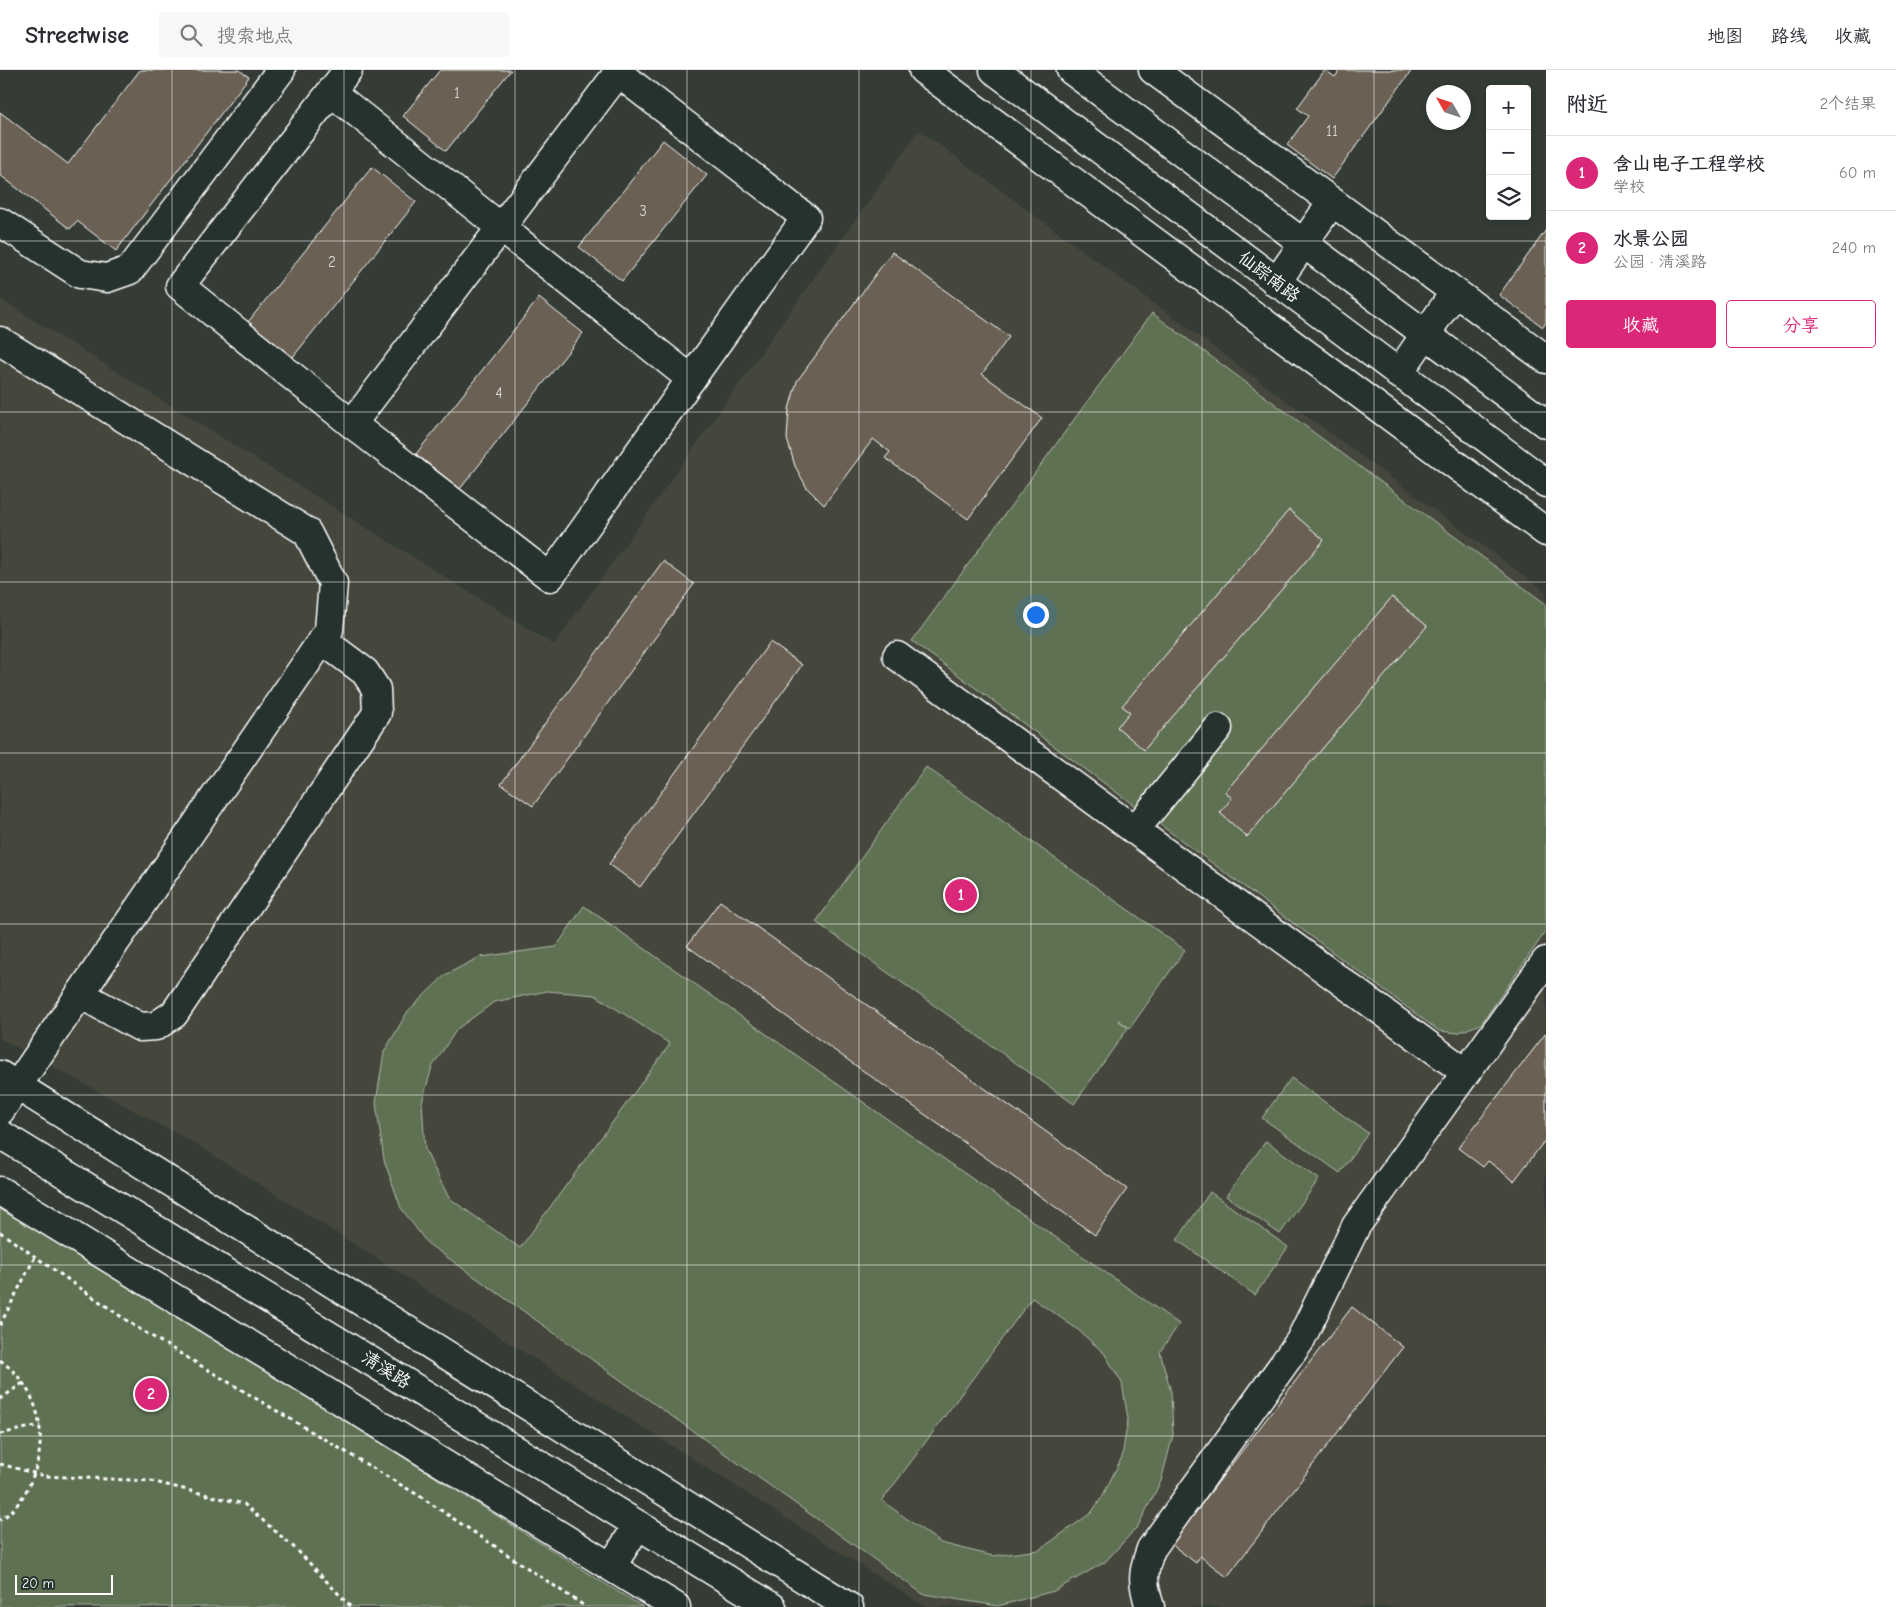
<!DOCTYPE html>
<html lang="zh">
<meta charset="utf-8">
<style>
body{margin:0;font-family:"Comic Neue","LXGW WenKai TC",sans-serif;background:#f7f7f7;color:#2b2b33}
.controls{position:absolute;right:15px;top:15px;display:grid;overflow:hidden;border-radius:5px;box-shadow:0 2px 8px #0003}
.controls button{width:45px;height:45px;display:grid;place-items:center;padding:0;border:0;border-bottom:1px solid #e1e1e2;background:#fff;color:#2b2b33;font:25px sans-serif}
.compass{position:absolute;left:1426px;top:15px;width:45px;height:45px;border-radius:50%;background:#fff;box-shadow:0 2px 8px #0003;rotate:309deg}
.scale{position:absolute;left:15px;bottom:12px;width:98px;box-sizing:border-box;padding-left:5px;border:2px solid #fff;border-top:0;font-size:14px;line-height:18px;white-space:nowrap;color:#fff;-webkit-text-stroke:4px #26332d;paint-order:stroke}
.you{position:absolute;left:1035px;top:544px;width:18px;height:18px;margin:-12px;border:4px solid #fff;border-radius:50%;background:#1a73e8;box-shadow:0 0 0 8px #1a73e833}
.badge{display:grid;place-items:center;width:32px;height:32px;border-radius:50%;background:#db2777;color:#fff;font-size:16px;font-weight:700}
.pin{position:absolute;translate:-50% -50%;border:2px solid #fff;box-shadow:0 1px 5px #0006}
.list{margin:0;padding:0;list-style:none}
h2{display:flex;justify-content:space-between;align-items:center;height:65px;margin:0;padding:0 20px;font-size:21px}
h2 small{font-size:16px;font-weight:400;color:#7c7c81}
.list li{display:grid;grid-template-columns:32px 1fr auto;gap:15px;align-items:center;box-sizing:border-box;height:75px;padding:0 20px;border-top:1px solid #e1e1e2}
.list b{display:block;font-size:19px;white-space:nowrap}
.list p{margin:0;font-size:16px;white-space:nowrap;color:#7c7c81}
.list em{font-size:16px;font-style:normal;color:#7c7c81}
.actions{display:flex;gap:10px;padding:15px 20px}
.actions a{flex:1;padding:11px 0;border:1px solid #db2777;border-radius:5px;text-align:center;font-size:18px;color:#db2777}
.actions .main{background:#db2777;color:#fff}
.icon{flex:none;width:28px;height:28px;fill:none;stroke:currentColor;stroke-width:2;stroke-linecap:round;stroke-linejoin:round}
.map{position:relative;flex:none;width:1546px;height:1537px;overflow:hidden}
header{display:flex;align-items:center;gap:30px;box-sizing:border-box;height:70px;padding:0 25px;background:#fff;border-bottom:1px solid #e1e1e2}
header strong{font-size:24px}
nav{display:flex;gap:28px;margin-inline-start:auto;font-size:18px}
.search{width:350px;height:45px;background:#f7f7f7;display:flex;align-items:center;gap:12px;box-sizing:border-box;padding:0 18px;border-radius:5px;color:#7c7c81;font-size:19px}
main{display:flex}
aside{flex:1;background:#fff}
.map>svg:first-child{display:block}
.built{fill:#44473e}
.green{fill:#5f7153;stroke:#afb8a9;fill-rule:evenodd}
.building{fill:#6a6153;stroke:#fff}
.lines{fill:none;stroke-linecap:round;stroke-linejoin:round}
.minor-casing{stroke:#fff;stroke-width:31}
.major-casing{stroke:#fff;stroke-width:31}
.path{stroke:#fff;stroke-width:3;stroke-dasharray:4 4;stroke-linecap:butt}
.minor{stroke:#26332d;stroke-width:28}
.major{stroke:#26332d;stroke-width:28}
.grid{fill:none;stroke:#fff;stroke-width:1;stroke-opacity:0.55}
.labels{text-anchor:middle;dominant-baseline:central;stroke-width:5;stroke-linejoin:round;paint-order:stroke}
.number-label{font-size:15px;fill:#dad8d4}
.street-label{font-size:18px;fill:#fff;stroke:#26332d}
</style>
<header>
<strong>Streetwise</strong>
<div class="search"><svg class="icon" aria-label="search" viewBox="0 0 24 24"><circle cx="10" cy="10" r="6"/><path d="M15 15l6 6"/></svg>搜索地点</div>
<nav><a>地图</a><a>路线</a><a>收藏</a></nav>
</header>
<main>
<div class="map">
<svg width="1546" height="1537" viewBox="0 0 1546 1537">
<rect width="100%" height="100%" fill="#343c35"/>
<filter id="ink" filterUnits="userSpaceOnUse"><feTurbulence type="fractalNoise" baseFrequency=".02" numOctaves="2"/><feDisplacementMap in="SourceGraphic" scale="10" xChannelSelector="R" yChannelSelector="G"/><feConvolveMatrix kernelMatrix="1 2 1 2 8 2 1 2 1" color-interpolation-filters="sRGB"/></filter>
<g filter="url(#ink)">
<polygon class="built" points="919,60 1546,522 1546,1537 926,1537 199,1076 0,968 0,229 554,575"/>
<g class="green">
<polygon points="1152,243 1546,534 1546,861 1481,954 1457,963 1439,961 912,571"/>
<polygon points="926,697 1185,880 1130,958 1118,950 1128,958 1074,1034 816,852"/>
<path d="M584,836L1179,1254L1160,1282L1171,1322L1173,1365L1161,1411L1138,1456L1105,1492L1054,1521L998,1536L923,1524L427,1173L401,1138L384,1090L376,1033L384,982L408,941L445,905L480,887L556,877ZM547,921L595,925L670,974L520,1178L449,1128L425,1080L422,1032L432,997L457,959L494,932ZM1032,1228L1077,1259L1104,1283L1122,1313L1128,1349L1122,1387L1102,1427L1091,1443L1039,1480L993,1486L941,1473L882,1431Z"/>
<polygon points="1291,1008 1368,1063 1340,1103 1262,1048"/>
<polygon points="1266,1071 1319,1109 1280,1164 1226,1126"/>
<polygon points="1210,1122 1288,1177 1255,1225 1177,1170"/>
<polygon points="0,1134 604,1513 643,1537 0,1537"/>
</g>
<g class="building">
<polygon points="140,0 239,0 249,7 116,181 77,151 70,159 0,105 0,42 68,94"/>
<polygon points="440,0 511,0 446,81 403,46"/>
<polygon points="1325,0 1335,7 1340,0 1412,0 1332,109 1287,75 1308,46 1297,38"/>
<polygon points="663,70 707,105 622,211 579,177"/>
<polygon points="372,97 416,132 293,287 248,252"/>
<polygon points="1546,160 1546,253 1543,257 1499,225"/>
<polygon points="892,182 1009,267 982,304 1042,348 968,449 885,388 890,382 873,369 824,435 807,418 795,396 787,369 789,339 797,311"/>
<polygon points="539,228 583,263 460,419 416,384"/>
<polygon points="1289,440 1324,470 1144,680 1117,657 1130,642 1122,636"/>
<polygon points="663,491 694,514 533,736 501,714"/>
<polygon points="1392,527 1427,556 1247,767 1220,743 1232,728 1225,722"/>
<polygon points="770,572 802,595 640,817 609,794"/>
<polygon points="720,831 1127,1119 1095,1165 687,876"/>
<polygon points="1546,963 1546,1069 1514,1111 1488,1091 1483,1097 1458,1078"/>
<polygon points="1352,1237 1403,1277 1227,1507 1200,1486 1196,1493 1171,1474"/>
</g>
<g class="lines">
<g class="minor-casing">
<g id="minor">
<polyline points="348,0 180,216 352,354 550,507 806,148 618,3"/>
<polyline points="923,0 1546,462"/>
<polyline points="1071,0 1546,354"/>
<polyline points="1153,0 1546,289"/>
<polyline points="331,22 691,309"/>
<polyline points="0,152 80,204 107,208 130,200 281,0"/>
<polyline points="1276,213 1332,132"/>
<polyline points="0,271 307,462 333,513 329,560 0,1041"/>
<polyline points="1398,304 1454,223"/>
<polyline points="352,354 618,3 617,0"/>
<polyline points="897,586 1465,1002"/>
<polyline points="1135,760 1218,658"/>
<polyline points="80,924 140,957 156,956 174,944 377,643 376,619 365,602 322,570"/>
<polyline points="0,1005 849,1537"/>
<path d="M1150,1537C1142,1512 1142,1503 1151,1479L1300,1271L1356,1156L1546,891"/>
</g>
</g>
<g class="major-casing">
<g id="major">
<polyline points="994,0 1546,413"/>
<polyline points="0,1064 772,1537"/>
<polyline points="0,1121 676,1537"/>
<polyline points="611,1497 638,1455"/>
</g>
</g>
<g class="path">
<polyline points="0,1162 136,1257 418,1425 586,1537"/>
<polyline points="0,1255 36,1185"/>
<path d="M0,1290C40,1319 50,1367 31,1411C25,1425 14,1442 0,1450"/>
<polyline points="0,1329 23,1313"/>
<polyline points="0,1364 40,1355"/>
<polyline points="0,1394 45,1406 151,1411 244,1434 297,1480 351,1537"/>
</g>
<use href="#minor" class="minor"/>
<use href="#major" class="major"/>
</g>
</g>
<path class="grid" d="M172,0V1537M344,0V1537M515,0V1537M687,0V1537M859,0V1537M1031,0V1537M1202,0V1537M1374,0V1537M0,171H1546M0,342H1546M0,512H1546M0,683H1546M0,854H1546M0,1025H1546M0,1195H1546M0,1366H1546"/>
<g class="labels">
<g class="number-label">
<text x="457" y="23">1</text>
<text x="1332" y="61">11</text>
<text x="643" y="141">3</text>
<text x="332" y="192">2</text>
<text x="499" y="323">4</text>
</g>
<g class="street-label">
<text transform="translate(1269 207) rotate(37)">仙踪南路</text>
<text transform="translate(386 1300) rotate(32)">清溪路</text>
</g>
</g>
</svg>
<div class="controls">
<button>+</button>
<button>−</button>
<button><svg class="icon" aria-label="layers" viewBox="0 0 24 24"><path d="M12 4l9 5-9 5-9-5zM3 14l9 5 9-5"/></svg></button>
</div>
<svg class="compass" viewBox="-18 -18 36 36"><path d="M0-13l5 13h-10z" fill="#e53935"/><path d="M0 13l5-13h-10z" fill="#7c7c81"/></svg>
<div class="scale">20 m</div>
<div class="you"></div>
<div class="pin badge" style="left:961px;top:825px">1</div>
<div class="pin badge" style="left:151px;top:1324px">2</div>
</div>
<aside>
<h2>附近<small>2个结果</small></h2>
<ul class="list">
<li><span class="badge">1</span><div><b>含山电子工程学校</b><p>学校</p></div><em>60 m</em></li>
<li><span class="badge">2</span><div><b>水景公园</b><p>公园 · 清溪路</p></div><em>240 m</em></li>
</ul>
<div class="actions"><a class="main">收藏</a><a>分享</a></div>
</aside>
</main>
